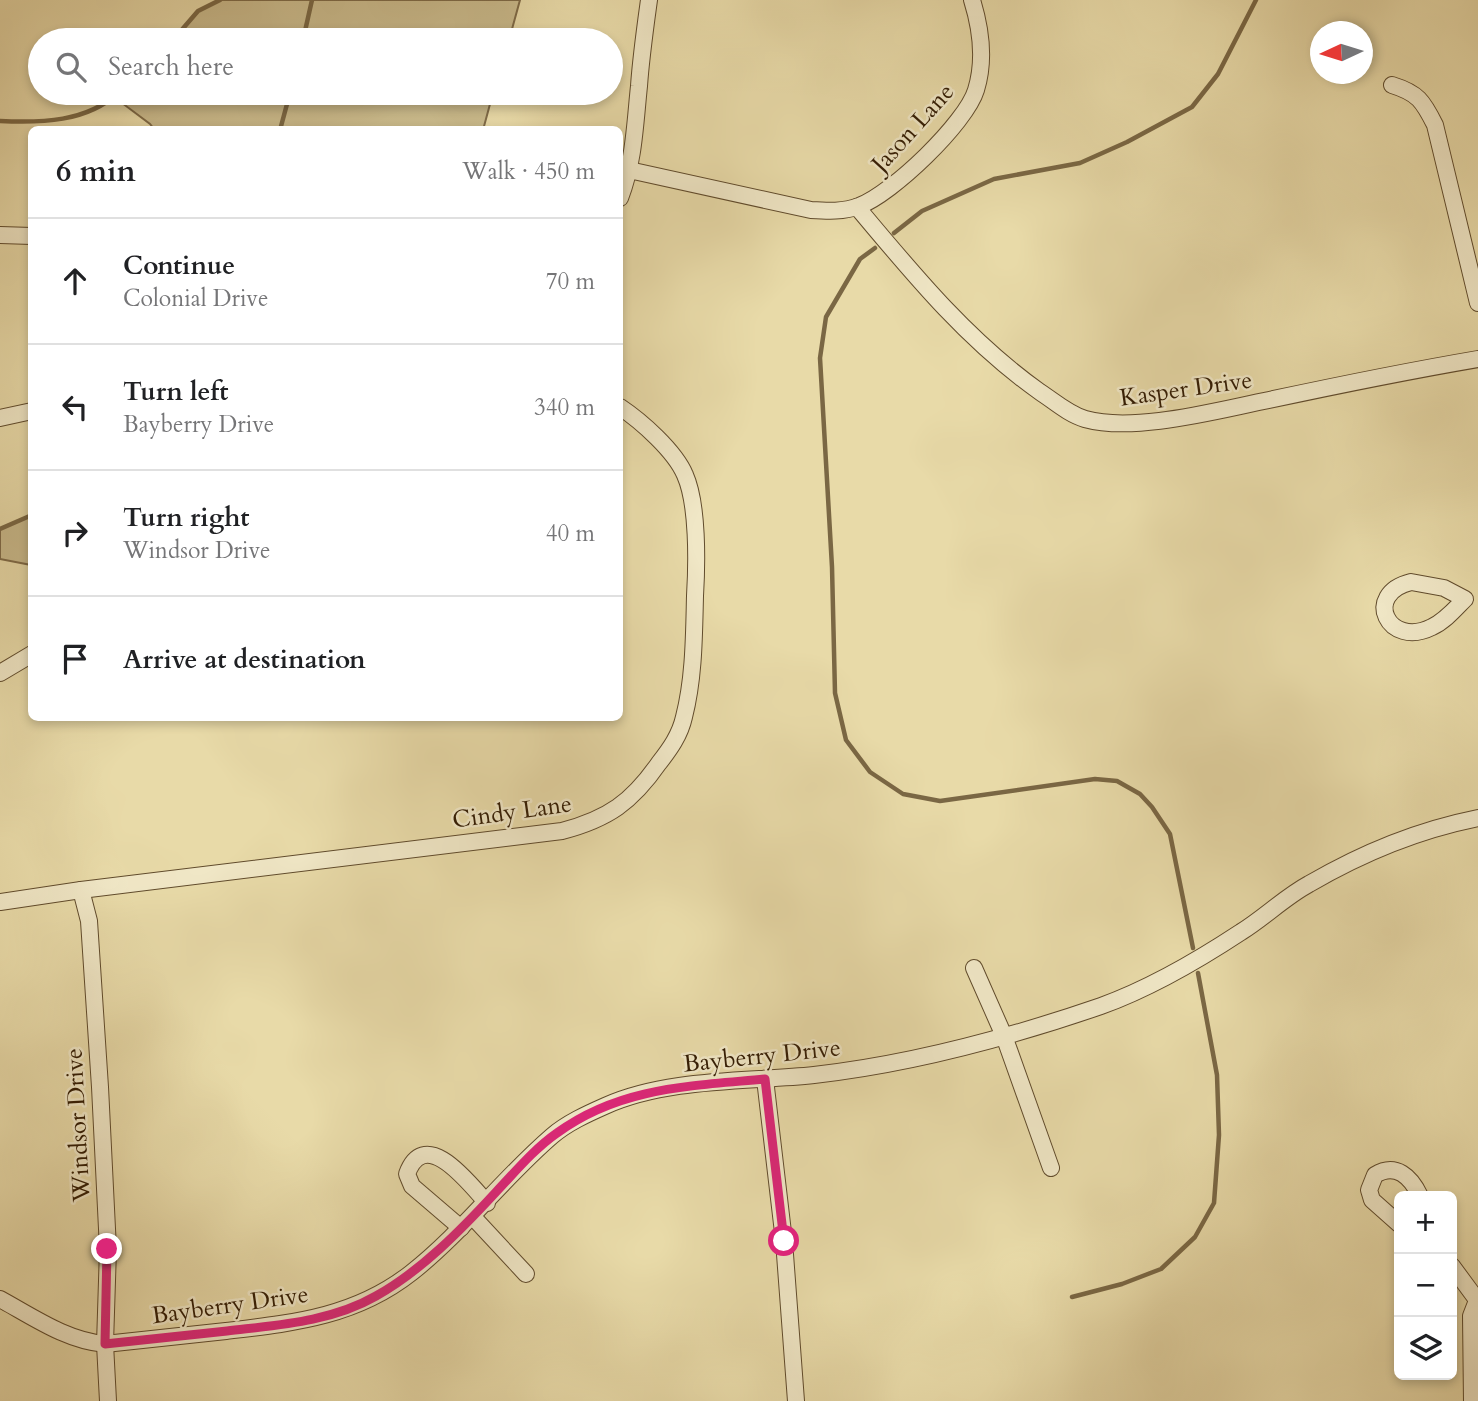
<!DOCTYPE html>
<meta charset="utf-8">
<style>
body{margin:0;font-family:Cardo,serif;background:#f2f2f2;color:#202124}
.controls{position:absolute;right:21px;bottom:21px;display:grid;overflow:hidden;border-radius:10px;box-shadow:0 4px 10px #0003}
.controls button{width:63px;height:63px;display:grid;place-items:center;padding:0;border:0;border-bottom:2px solid #e0e0e0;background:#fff;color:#202124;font:35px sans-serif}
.compass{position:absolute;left:1310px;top:21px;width:63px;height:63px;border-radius:50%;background:#fff;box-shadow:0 4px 10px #0003;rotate:266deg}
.stop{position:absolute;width:21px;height:21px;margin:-16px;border:5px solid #db2777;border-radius:50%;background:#fff}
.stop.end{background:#db2777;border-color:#fff;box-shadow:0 2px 7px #0008}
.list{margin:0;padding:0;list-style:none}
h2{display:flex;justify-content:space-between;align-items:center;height:91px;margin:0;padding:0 28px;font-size:30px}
h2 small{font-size:23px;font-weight:400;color:#757577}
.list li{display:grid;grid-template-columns:46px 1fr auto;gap:21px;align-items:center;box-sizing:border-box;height:126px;padding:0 28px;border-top:2px solid #e0e0e0}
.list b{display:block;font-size:26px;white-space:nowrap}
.list p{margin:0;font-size:23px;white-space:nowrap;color:#757577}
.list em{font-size:23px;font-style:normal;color:#757577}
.icon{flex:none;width:38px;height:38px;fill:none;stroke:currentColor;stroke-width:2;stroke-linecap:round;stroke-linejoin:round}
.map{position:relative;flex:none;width:1478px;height:1401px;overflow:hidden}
.search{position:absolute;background:#fff;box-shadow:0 4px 10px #0003;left:28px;top:28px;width:595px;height:77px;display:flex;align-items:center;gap:18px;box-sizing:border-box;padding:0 24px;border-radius:38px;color:#757577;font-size:26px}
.panel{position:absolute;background:#fff;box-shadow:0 4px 10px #0003;left:28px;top:126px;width:595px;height:595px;border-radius:10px}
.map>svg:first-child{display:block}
.green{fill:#c9ba8c;stroke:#7e6a47;stroke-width:2}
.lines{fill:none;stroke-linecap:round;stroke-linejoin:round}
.stream{stroke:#7a6744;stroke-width:4.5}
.minor-casing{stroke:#604b2c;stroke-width:18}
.minor{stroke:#f0e7c6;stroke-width:16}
.route{stroke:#db2777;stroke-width:9}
.labels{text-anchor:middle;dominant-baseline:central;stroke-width:5;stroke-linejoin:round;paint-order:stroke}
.street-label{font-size:24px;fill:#321b02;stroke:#f0e7c6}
</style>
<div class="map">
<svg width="1478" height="1401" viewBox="0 0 1478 1401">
<rect width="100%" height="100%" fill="#e8daa8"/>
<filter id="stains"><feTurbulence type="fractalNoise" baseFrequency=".00286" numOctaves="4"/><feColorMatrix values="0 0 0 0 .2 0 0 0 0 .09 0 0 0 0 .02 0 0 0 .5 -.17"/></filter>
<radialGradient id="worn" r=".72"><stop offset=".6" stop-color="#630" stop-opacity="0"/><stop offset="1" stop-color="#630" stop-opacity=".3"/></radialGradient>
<g class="green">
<polygon points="220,0 520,0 509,40 173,40 198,11"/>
<polygon points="118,93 493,93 483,130 154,129 150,124 114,97"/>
<polygon points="31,515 31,565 0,559 0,529"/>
</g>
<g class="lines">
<g class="stream">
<polyline points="173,40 198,11 220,0"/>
<polyline points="303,40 312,0"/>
<path d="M0,121C41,123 87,122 118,93"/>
<polyline points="280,130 290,93"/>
<polyline points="894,233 922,211 994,179 1080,163 1127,142 1192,107 1218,74 1256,0"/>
<polyline points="875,248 860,259 826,317 820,358 832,567 835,693 846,740 870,772 903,794 940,801 1095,779 1117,781 1140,794 1152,807 1170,834 1193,948"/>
<polyline points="0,529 32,515"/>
<polyline points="1072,1297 1122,1284 1161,1269 1195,1237 1214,1203 1219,1135 1217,1075 1198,973"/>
</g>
<g class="minor-casing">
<g id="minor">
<path d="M1392,85C1418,93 1423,101 1435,125L1478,303"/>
<path d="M629,170L811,210C827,211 844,212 859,206C892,194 966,123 976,90C985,61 981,29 972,0"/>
<path d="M620,198C634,162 635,124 639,86C641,57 645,29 649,0"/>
<path d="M857,207C913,274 968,341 1040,392C1054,401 1068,414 1085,419C1135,433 1218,410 1269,400C1339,385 1408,371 1478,359"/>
<polyline points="0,235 32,236"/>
<polyline points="0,418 32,411"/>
<path d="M1411,582L1444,588L1465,599C1455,609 1445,621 1432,627C1388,649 1362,594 1411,582Z"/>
<polyline points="0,673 32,654"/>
<polyline points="81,890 89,921 100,1087 108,1249 105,1344 108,1401"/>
<path d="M0,902L81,890L562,831C608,819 632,802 659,763C670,749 680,735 684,717C694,678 694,636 695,596C697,563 698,504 685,475C675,451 641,421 620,407"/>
<polyline points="974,968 1004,1036 1051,1168"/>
<polyline points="765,1079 784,1241 796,1401"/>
<polyline points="473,1217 526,1274"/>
<path d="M1399,1224L1372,1200L1369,1190L1375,1175C1396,1162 1411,1177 1420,1196"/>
<path d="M461,1228L412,1186L407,1174C425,1125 469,1183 487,1203"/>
<polyline points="1452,1266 1477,1300"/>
<path d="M0,1299C33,1317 67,1341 105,1344C145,1340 186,1335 226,1331C293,1323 355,1317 411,1273C463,1232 502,1179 552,1136C567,1123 587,1114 605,1106C667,1078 747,1082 814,1075C912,1064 1008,1038 1101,1006C1151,988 1197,961 1241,932C1265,917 1285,897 1309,884C1362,853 1418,830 1478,818"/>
<polyline points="1472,1401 1471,1316 1478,1298"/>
</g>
</g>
<use href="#minor" class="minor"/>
</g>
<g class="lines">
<path class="route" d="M107,1249L105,1344C146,1340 186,1335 227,1331C277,1325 331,1322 376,1296C421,1271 461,1230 496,1192C515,1172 534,1149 557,1133C620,1087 690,1086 765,1079L784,1241"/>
</g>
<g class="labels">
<g class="street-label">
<text transform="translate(913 128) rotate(-48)">Jason Lane</text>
<text transform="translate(1186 389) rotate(-8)">Kasper Drive</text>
<text transform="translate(512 812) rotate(-8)">Cindy Lane</text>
<text transform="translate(762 1056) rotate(-6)">Bayberry Drive</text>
<text transform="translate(78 1125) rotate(-93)">Windsor Drive</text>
<text transform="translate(230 1305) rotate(-8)">Bayberry Drive</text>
</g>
</g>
<rect width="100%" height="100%" filter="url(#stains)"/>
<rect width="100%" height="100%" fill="url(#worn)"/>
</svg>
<div class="controls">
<button>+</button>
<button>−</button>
<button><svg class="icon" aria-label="layers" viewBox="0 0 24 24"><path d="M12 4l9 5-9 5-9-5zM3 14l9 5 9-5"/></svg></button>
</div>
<svg class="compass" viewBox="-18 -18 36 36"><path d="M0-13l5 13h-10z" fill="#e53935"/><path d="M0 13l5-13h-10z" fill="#757577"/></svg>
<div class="stop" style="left:784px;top:1241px"></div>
<div class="stop end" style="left:107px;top:1249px"></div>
<div class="search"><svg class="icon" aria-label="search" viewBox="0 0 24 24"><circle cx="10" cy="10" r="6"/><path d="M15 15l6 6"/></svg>Search here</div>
<section class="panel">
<h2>6 min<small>Walk · 450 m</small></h2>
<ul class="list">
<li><svg class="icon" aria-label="ahead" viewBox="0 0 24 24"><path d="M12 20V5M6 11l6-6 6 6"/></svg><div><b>Continue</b><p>Colonial Drive</p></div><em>70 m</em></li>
<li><svg class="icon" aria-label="left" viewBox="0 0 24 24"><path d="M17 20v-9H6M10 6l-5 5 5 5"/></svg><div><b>Turn left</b><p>Bayberry Drive</p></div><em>340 m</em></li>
<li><svg class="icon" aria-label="right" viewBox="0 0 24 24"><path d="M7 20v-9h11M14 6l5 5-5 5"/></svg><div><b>Turn right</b><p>Windsor Drive</p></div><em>40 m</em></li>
<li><svg class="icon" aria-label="arrive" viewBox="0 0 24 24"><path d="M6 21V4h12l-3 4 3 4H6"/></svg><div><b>Arrive at destination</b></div></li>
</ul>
</section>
</div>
